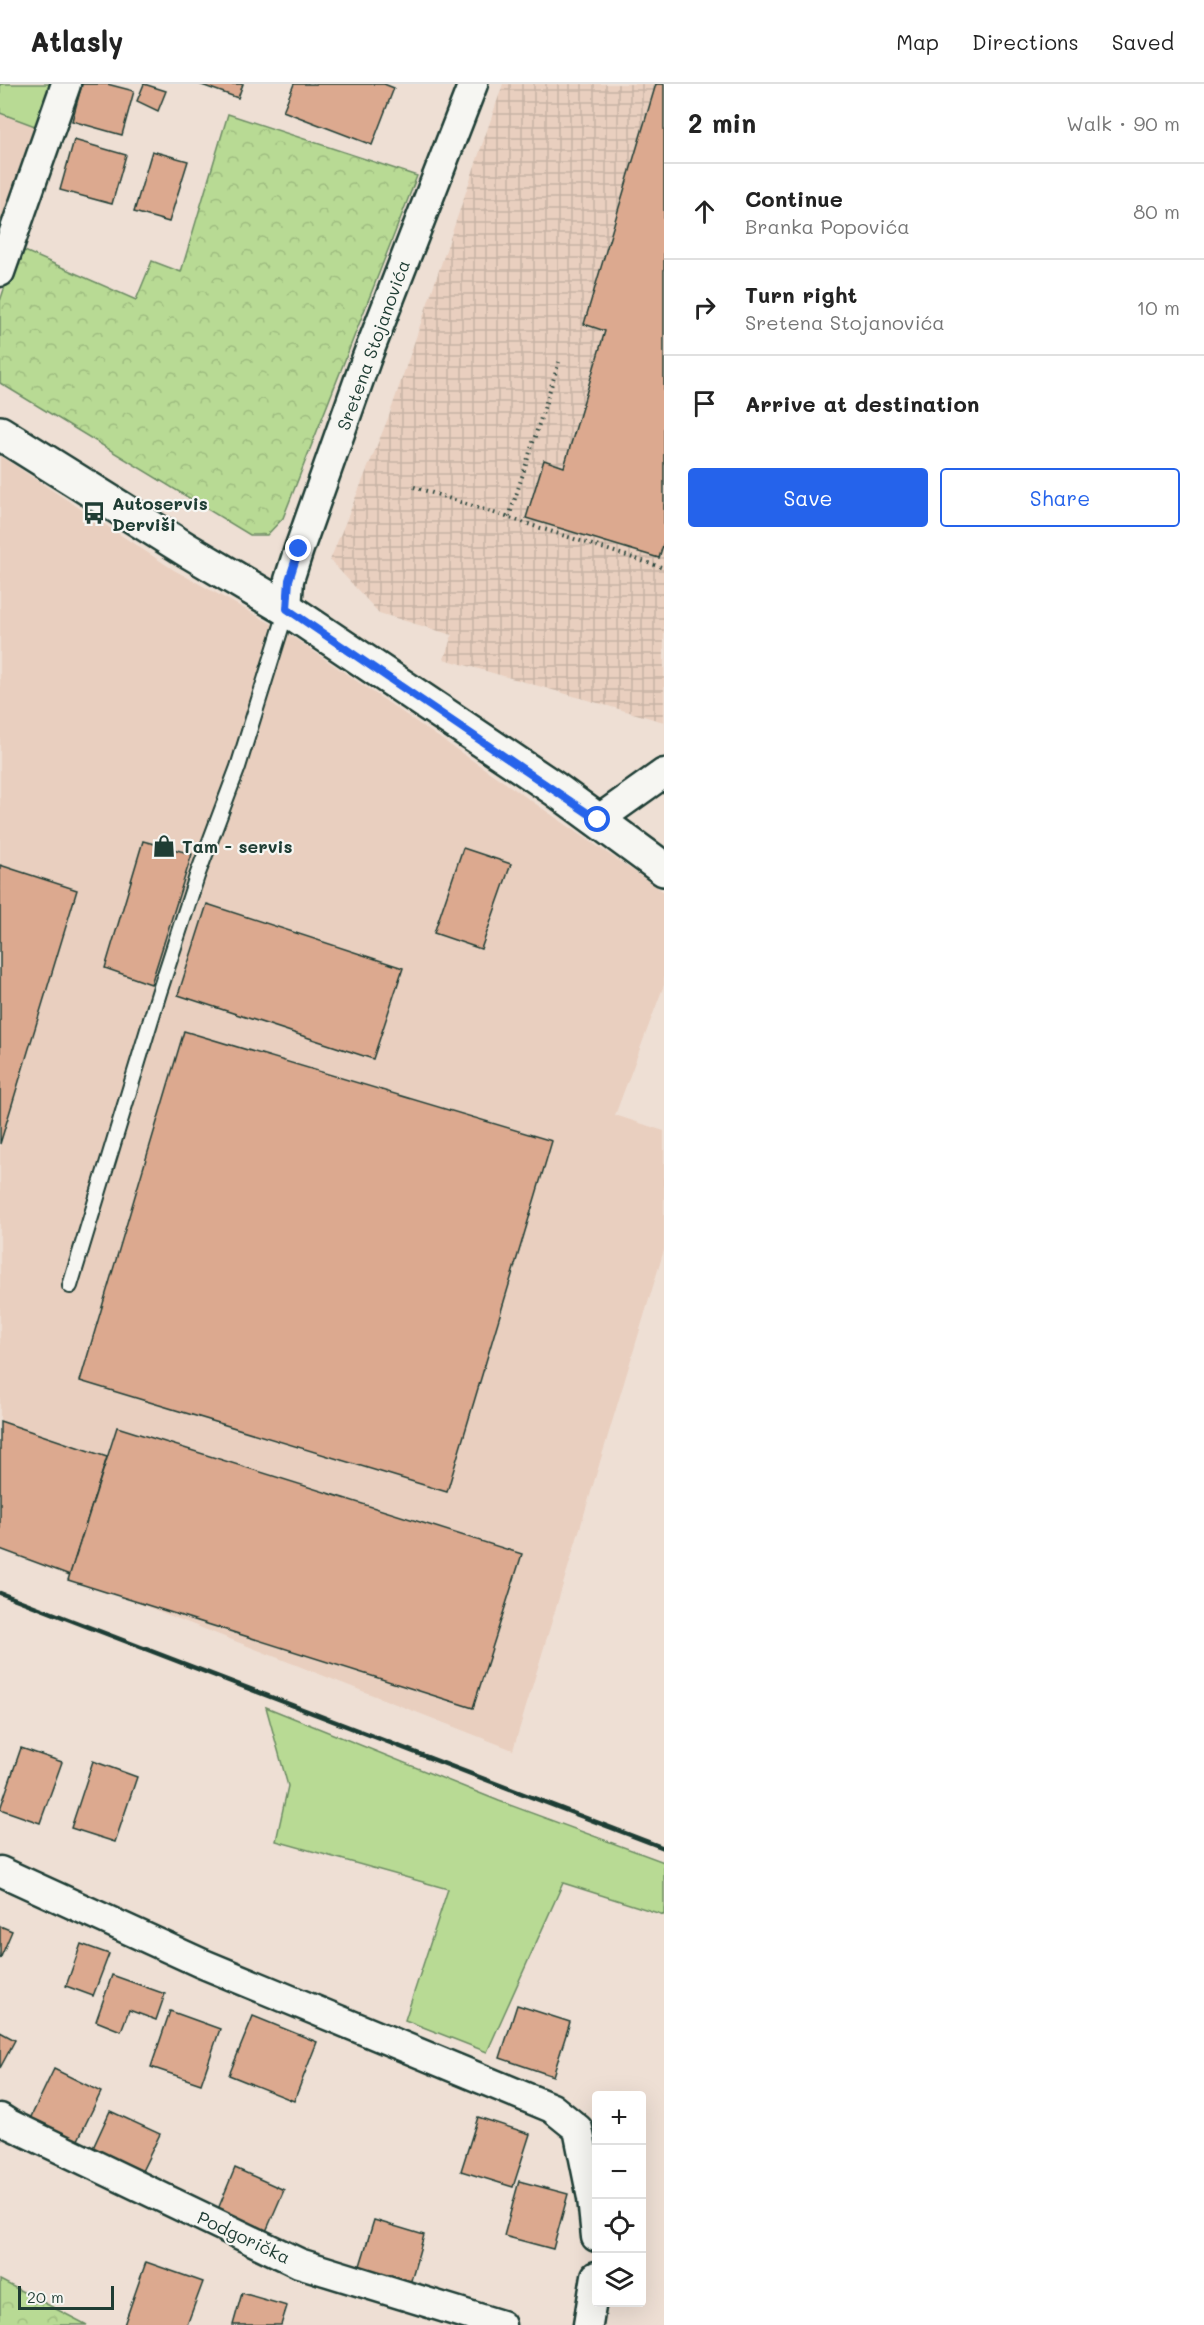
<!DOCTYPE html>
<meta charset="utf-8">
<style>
body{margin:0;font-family:Mali,sans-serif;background:#f2f2f2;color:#222}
.controls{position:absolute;right:18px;bottom:18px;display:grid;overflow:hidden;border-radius:6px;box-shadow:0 6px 24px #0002}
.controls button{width:54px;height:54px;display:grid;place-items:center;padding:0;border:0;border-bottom:2px solid #e0e0e0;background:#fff;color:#222;font:30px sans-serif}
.scale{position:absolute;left:18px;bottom:15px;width:96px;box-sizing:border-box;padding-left:6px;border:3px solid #1f3d34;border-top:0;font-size:16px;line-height:21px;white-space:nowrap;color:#1f3d34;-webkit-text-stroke:4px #f6f6f2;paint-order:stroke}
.stop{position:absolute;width:18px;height:18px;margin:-14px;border:4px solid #2563eb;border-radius:50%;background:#fff}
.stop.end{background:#2563eb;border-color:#fff;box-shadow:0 2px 6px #0008}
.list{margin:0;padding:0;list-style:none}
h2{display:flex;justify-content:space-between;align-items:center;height:78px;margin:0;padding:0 24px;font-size:26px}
h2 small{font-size:20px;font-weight:400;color:#767676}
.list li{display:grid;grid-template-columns:39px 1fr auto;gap:18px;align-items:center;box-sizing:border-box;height:96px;padding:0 24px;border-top:2px solid #e0e0e0}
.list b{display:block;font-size:22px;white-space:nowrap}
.list p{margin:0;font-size:20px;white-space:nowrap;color:#767676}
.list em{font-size:20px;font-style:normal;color:#767676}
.actions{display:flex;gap:12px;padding:18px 24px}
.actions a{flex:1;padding:14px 0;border:2px solid #2563eb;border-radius:6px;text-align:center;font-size:21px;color:#2563eb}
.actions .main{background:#2563eb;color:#fff}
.icon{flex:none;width:33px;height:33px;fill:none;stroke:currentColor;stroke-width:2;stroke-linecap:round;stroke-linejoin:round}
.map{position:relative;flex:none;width:664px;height:2241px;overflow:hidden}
header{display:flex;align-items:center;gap:36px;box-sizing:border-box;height:84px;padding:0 30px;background:#fff;border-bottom:2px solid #e0e0e0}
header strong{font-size:28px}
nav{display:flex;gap:33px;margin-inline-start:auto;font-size:21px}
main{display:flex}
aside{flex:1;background:#fff}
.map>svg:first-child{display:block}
.built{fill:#e9cfbf}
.industrial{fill:url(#industrial-grid)}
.green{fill:#b8da94;stroke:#6c8c64;stroke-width:1.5}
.forest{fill:url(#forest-crowns);stroke:#6c8c64;stroke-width:1.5}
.building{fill:#dca98f;stroke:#1f3d34;stroke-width:1.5}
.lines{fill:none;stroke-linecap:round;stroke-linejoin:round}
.service-casing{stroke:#1f3d34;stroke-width:18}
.minor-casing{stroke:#1f3d34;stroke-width:33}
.secondary-casing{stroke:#1f3d34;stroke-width:38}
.path{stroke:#1f3d34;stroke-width:4;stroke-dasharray:1.5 4.5;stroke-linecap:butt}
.service{stroke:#f6f6f2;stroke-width:14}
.minor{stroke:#f6f6f2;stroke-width:28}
.secondary{stroke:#f6f6f2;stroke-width:33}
.rail{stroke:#1f3d34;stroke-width:4.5}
.route{stroke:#2563eb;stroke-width:8}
.labels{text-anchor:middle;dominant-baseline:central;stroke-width:4.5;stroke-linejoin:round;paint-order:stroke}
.street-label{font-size:18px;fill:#1f3d34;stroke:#f6f6f2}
.poi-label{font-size:18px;font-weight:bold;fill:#1f3d34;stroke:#f6f6f2;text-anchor:start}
</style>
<header>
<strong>Atlasly</strong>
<nav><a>Map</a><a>Directions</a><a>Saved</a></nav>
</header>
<main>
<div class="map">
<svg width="664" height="2241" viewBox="0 0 664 2241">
<defs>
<pattern id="industrial-grid" width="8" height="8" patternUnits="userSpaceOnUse" patternTransform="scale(1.5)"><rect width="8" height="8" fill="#e9cfbf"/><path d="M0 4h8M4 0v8" fill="none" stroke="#c7b3a5"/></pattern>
<pattern id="forest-crowns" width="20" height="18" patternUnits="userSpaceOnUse" patternTransform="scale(1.5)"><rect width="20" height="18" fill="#b8da94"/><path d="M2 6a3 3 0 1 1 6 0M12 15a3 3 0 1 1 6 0" fill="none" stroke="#9ebc80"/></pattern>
</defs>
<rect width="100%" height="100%" fill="#eedfd4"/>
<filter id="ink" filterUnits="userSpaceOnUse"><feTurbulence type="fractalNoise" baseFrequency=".0167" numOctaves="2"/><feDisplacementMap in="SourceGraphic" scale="12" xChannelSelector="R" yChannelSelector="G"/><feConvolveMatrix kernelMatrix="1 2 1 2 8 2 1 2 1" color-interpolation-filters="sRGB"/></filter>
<g filter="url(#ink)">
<g class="built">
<polygon points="0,29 43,45 0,162"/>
<polygon points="0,372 174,486 281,545 664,808 664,901 615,1031 664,1047 664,1166 513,1666 0,1465"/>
</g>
<polygon class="industrial" points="503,0 664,0 664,638 444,575 452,551 379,529 330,476 389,332"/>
<g class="green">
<polygon points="0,0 61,0 43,45 0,29"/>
<polygon points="266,1623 499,1717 664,1778 664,1831 563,1799 487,1968 405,1936 448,1805 276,1757 288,1702"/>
</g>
<g class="forest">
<polygon points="228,30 417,92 283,434 267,451 250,451 0,299 0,217 18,164 136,216 152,177 181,188"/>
<polygon points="0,2196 87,2241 0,2241"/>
</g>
<g class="building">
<polygon points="82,0 107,0 134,7 122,51 72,37"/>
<polygon points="144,0 166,7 158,27 137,17"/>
<polygon points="199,0 243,0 238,14"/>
<polygon points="294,0 384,0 394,4 372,61 283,27"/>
<polygon points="656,0 664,0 664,458 659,474 526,434 544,376 564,383 605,247 584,240"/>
<polygon points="74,56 126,71 112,120 60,106"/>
<polygon points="152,67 188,77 169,138 134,128"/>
<polygon points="143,757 192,770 151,900 105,884"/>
<polygon points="463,764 511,780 481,865 434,849"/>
<polygon points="0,781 77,806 0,1060"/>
<polygon points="207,820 403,884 373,975 178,911"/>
<polygon points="184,947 552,1057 447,1408 80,1297"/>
<polygon points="0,1337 107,1373 70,1491 0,1465"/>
<polygon points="117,1343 522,1470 473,1624 68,1496"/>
<polygon points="21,1664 62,1678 40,1739 0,1725"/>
<polygon points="93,1677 137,1693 115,1758 71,1744"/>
<polygon points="0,1842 12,1847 0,1875"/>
<polygon points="81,1860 109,1870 93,1912 66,1902"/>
<polygon points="112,1891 165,1910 156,1936 129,1926 121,1947 96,1937"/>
<polygon points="517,1921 570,1938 553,1992 500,1974"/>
<polygon points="170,1927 220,1945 201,2000 151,1983"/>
<polygon points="253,1932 317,1958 294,2017 229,1991"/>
<polygon points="0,1948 15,1956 0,1984"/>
<polygon points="54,1985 101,2008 76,2060 29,2037"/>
<polygon points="110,2027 160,2050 142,2087 93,2064"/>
<polygon points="478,2033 530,2050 513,2103 461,2087"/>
<polygon points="235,2084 284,2106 264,2152 216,2130"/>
<polygon points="519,2097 568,2110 553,2165 504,2152"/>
<polygon points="374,2136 424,2151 410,2200 359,2185"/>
<polygon points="146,2178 203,2198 187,2241 124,2241"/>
<polygon points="242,2209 287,2222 281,2241 233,2241"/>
</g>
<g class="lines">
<g class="service-casing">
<polyline id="service" points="70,1202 159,909 197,792 238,683 287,525"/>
</g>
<g class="minor-casing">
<g id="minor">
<polyline points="0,188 66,0"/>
<polyline points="287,525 289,496 299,465 367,273 473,0"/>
<polyline points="598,736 664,689"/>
<polyline points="0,1787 201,1879 552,2024 578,2045 592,2114 596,2153"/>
<polyline points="0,2034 11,2041 299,2179 501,2241"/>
<polyline points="588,2241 596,2192"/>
</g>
</g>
<g class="secondary-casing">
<polyline id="secondary" points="0,349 187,466 287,525 555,705 664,785"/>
</g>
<g class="path">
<polyline points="414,403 664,484"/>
<polyline points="509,433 559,278"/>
</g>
<use href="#service" class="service"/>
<use href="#minor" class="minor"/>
<use href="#secondary" class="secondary"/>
<polyline class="rail" points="0,1509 664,1764"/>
</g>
</g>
<g class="lines" filter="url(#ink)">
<polyline class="route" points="299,465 289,496 287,525 598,736"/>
</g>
<defs>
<g id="bus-bare" transform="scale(1.8)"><path d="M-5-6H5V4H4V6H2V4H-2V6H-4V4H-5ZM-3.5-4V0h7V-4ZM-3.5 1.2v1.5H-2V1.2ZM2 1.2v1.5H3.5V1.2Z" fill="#1f3d34" stroke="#f6f6f2" stroke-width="2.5" paint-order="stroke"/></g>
<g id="shop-bare" transform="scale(1.8)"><path d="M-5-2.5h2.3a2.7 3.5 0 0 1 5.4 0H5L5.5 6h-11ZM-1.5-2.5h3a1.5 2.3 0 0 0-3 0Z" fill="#1f3d34" stroke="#f6f6f2" stroke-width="2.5" paint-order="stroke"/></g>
</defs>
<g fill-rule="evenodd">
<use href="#bus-bare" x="94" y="429"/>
<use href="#shop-bare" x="164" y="762"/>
</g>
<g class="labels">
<g class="street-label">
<text transform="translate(373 261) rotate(-70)">Sretena Stojanovića</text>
<text transform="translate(244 2153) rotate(25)">Podgorička</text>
</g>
<g class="poi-label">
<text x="112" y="419">Autoservis<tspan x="112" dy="21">Derviši</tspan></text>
<text x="182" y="762">Tam - servis</text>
</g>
</g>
</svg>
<div class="controls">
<button>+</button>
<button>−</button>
<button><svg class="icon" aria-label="locate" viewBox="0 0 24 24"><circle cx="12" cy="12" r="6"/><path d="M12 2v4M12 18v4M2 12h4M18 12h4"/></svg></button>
<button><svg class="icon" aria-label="layers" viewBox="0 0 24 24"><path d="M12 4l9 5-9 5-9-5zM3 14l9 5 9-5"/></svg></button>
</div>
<div class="scale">20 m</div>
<div class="stop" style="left:598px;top:736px"></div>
<div class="stop end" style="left:299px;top:465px"></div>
</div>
<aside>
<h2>2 min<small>Walk · 90 m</small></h2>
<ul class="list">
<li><svg class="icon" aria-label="ahead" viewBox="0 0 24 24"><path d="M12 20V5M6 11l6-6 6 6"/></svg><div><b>Continue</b><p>Branka Popovića</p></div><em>80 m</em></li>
<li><svg class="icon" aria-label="right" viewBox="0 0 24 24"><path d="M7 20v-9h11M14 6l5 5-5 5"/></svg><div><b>Turn right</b><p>Sretena Stojanovića</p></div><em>10 m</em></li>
<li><svg class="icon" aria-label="arrive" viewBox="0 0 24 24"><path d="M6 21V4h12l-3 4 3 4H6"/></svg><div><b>Arrive at destination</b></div></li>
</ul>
<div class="actions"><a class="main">Save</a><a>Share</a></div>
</aside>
</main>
